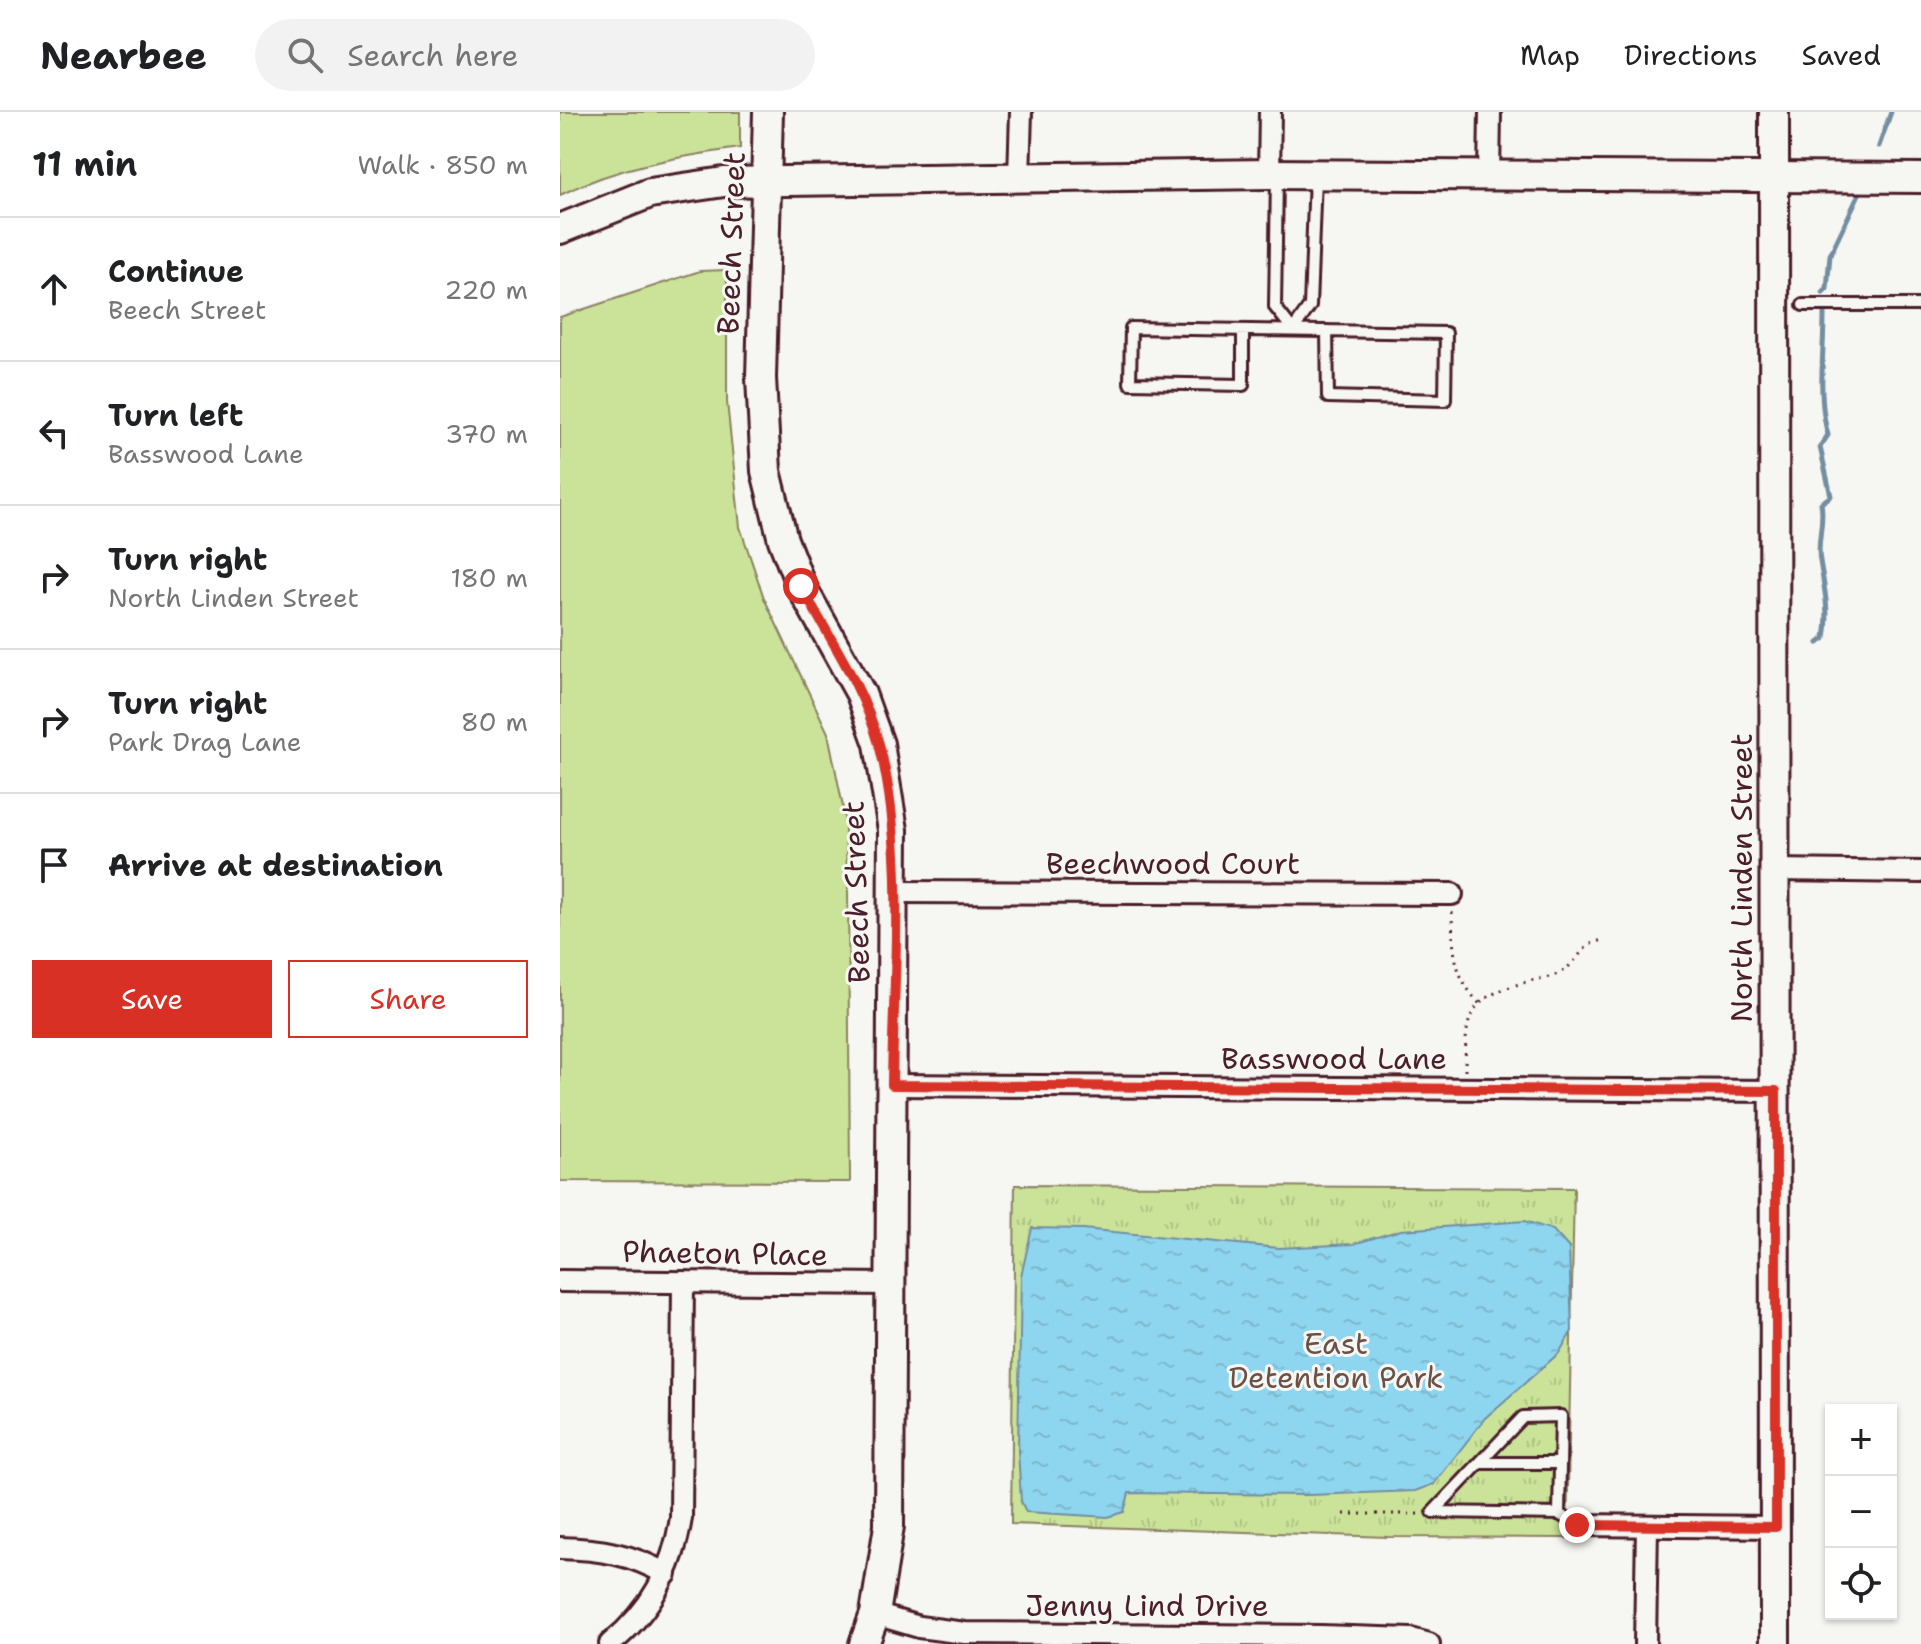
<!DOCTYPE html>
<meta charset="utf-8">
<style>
body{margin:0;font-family:"Shantell Sans",sans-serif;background:#f2f2f2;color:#202124}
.controls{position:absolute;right:24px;bottom:24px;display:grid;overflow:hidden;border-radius:0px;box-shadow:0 2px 6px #0004}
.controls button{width:72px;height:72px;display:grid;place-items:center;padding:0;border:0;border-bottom:2px solid #e0e0e0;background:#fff;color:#202124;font:40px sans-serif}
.stop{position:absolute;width:24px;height:24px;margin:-18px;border:6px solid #d93025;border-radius:50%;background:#fff}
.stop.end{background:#d93025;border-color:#fff;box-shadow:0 2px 8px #0008}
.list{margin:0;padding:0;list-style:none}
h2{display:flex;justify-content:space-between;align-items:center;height:104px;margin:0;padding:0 32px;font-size:34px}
h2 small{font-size:26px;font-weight:400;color:#757577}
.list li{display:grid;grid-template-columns:52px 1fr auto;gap:24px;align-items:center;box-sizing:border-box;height:144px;padding:0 32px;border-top:2px solid #e0e0e0}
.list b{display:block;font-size:30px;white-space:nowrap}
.list p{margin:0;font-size:26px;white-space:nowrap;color:#757577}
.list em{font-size:26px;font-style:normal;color:#757577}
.actions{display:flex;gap:16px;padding:24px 32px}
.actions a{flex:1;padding:18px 0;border:2px solid #d93025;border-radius:0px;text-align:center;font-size:28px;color:#d93025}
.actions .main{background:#d93025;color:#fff}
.icon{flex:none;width:44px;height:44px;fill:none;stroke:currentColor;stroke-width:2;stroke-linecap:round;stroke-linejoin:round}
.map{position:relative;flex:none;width:1361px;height:1532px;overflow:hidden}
header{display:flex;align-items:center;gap:48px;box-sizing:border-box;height:112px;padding:0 40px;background:#fff;border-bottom:2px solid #e0e0e0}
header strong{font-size:38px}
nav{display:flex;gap:44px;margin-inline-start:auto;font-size:28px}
.search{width:560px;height:72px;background:#f2f2f2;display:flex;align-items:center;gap:20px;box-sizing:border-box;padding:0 28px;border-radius:44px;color:#757577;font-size:30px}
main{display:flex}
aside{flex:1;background:#fff}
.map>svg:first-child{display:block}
.green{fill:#cbe399;stroke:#8a8162;stroke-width:2}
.park{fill:url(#park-tufts);stroke:#8a8162;stroke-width:2}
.water{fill:url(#water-ripples);stroke:#738da1;stroke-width:2}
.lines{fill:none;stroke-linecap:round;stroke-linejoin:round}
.stream{stroke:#738da1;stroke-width:5}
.lane-casing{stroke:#4a1f2b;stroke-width:16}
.street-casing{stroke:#4a1f2b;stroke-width:26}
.secondary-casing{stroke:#4a1f2b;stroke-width:34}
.path{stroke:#4a1f2b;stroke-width:3;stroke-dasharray:2 6;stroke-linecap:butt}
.lane{stroke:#f6f6f2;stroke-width:10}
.street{stroke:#f6f6f2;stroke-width:20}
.secondary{stroke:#f6f6f2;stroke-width:28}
.route{stroke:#d93025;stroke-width:10}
.labels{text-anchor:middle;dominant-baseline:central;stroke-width:6;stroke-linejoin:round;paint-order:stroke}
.street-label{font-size:30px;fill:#4a1f2b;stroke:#f6f6f2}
.park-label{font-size:30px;fill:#6a5046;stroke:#f6f6f2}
</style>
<header>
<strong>Nearbee</strong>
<div class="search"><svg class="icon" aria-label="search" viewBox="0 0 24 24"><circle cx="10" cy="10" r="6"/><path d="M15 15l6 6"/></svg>Search here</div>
<nav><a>Map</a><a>Directions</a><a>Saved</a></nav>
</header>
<main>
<aside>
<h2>11 min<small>Walk · 850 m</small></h2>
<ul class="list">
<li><svg class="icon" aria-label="ahead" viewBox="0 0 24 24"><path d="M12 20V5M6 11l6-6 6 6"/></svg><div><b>Continue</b><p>Beech Street</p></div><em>220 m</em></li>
<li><svg class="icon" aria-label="left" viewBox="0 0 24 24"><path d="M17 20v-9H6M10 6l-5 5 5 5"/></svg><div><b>Turn left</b><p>Basswood Lane</p></div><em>370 m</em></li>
<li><svg class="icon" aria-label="right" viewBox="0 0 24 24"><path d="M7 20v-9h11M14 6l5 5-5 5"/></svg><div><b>Turn right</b><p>North Linden Street</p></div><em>180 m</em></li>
<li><svg class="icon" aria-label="right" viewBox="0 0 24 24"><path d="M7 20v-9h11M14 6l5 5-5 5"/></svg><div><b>Turn right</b><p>Park Drag Lane</p></div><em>80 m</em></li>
<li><svg class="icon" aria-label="arrive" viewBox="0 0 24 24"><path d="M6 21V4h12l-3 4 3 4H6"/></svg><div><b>Arrive at destination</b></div></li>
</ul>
<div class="actions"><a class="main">Save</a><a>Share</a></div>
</aside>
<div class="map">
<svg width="1361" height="1532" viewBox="0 0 1361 1532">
<defs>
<pattern id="park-tufts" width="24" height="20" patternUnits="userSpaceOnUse" patternTransform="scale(2)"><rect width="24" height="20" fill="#cbe399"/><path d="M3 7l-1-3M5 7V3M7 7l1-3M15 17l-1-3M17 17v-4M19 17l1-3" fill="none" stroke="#b0c284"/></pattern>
<pattern id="water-ripples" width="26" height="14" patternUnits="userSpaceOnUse" patternTransform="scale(2)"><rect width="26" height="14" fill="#8ed6ef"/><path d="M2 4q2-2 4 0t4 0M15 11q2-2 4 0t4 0" fill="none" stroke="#7cb7cd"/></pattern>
</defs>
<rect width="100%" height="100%" fill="#f6f6f2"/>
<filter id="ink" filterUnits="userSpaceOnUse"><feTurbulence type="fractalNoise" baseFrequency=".0125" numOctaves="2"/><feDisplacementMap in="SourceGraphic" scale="16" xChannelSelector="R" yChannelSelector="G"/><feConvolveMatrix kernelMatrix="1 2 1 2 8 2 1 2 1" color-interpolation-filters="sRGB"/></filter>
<g filter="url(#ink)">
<g class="green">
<path d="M0,0H180V36C117,45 58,54 0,83Z"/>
<polygon points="167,158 167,290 180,415 204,486 268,621 284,700 288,776 290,1070 0,1069 0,205 140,159"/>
</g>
<polygon class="park" points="455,1073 1014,1076 1007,1426 828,1425 451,1412"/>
<polygon class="water" points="965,1109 993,1118 1009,1136 1012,1219 999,1241 925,1306 874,1372 855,1379 749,1383 569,1381 564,1400 548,1405 466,1400 461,1389 458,1338 461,1164 472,1116 523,1117 719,1136 793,1132 841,1118"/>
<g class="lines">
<g class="stream">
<polyline points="1319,34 1331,0"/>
<polyline points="1263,181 1267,177 1270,143 1300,80"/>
<path d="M1258,531L1265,526C1270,499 1264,475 1260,449C1256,430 1265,411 1261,391L1271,384L1260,335L1268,323C1257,283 1264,244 1264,202"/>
</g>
<g class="lane-casing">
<g id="lane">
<polyline points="717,66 715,195 733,218"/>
<polyline points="1243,193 1361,193"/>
<polyline points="683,218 683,273 570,271 571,216 886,221 885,288 768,285 767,219"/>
<polyline points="733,218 750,194 755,65"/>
<polyline points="920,1351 1000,1351"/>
<polyline points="999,1402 1001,1304 963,1305 873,1400 999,1402 1017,1413"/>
</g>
</g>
<g class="street-casing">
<g id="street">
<polyline points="709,62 710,0"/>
<polyline points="929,65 930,0"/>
<polyline points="459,66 461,0"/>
<polyline points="1216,758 1361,760"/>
<polyline points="334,780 892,782"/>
<polyline points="332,973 1216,979"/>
<polyline points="0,1169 330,1172"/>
<polyline points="1017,1413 1216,1415"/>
<path d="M0,1436C41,1437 71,1442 106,1462"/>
<polyline points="315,1502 359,1515 405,1521 761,1524 851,1527 869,1532"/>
<path d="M50,1532C91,1499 113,1458 121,1406L123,1170"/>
<polyline points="1085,1532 1087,1414"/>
</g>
</g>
<g class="secondary-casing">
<g id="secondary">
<polyline points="208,0 201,266 206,359 223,428 241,474 301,582 319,632 333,718 329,1414 315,1502 304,1532"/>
<polyline points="1214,0 1215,1532"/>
<polyline points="0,117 90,81 164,70 709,62 1361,66"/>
</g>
</g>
<g class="path">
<path d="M892,800C893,838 893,864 920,892"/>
<path d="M905,959C906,903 905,887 966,870C978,866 990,867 1001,860C1019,850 1021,831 1044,828"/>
<polyline points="784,1402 862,1402"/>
</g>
<use href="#lane" class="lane"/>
<use href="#street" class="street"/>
<use href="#secondary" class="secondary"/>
</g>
</g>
<g class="lines" filter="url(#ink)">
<path class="route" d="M241,474C269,526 303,574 319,632C347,738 333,864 332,973L1216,979V1415L1017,1413"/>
</g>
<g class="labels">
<g class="street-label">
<text transform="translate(171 131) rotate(-88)">Beech Street</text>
<text x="613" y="751">Beechwood Court</text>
<text transform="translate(1181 766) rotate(-90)">North Linden Street</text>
<text transform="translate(296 780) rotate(-92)">Beech Street</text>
<text x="774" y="946">Basswood Lane</text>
<text transform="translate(165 1141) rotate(1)">Phaeton Place</text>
<text x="587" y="1493">Jenny Lind Drive</text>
</g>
<g class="park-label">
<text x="776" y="1231">East<tspan x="776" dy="34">Detention Park</tspan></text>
</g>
</g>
</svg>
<div class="controls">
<button>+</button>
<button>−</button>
<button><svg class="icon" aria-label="locate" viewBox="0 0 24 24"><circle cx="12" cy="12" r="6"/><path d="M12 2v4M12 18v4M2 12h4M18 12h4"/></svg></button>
</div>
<div class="stop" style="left:241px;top:474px"></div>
<div class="stop end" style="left:1017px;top:1413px"></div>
</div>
</main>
